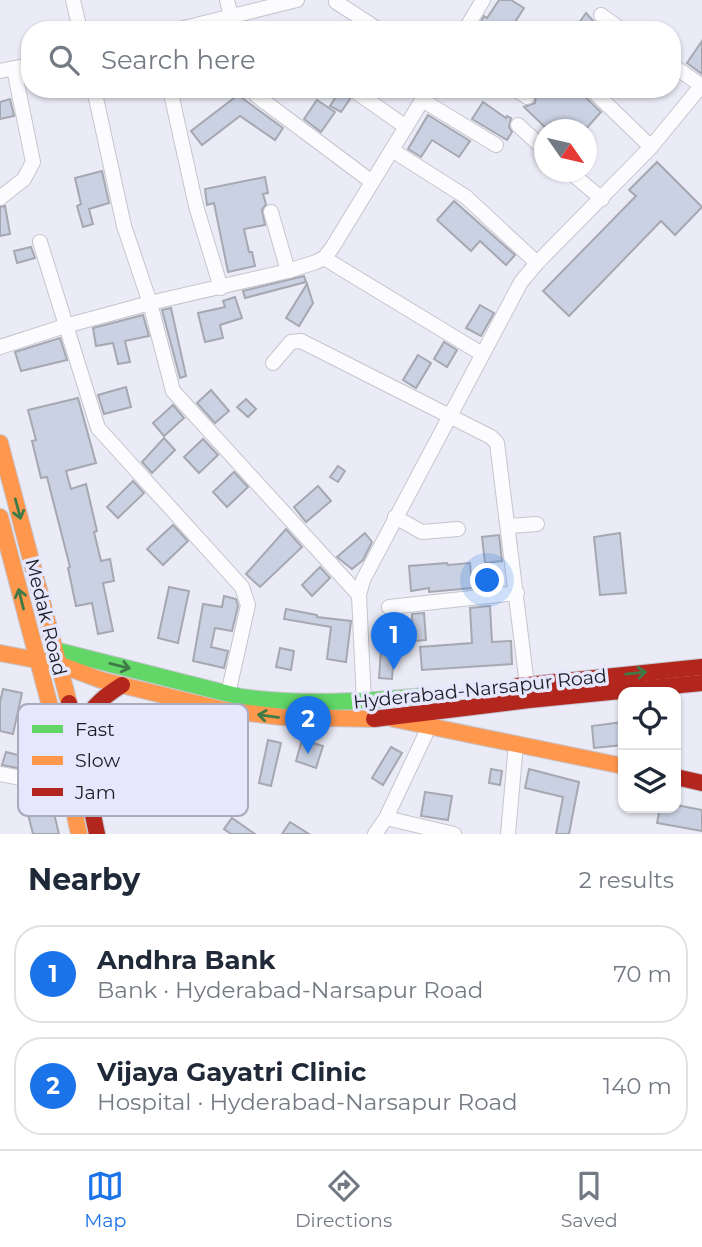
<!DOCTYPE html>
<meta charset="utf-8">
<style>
body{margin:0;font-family:Montserrat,sans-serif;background:#f6f6f7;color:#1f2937}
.controls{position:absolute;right:21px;bottom:21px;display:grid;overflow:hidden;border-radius:14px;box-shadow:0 2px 5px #0004}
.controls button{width:63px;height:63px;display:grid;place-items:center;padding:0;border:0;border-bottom:2px solid #e0e1e3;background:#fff;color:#1f2937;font:35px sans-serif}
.compass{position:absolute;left:534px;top:119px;width:63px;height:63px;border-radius:50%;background:#fff;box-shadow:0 2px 5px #0004;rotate:124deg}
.you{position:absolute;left:488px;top:581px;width:24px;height:24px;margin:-18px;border:5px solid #fff;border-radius:50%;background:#1a73e8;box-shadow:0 0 0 10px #1a73e833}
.badge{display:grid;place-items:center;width:46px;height:46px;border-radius:50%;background:#1a73e8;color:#fff;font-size:23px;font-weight:700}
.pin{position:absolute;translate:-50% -58px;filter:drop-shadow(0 2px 4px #0008)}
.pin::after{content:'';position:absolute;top:37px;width:24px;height:21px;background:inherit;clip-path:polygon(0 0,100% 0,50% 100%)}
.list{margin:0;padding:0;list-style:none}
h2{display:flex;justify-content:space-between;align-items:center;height:91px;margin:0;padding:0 28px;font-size:30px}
h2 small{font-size:23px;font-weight:400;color:#747a83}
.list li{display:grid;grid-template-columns:46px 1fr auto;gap:21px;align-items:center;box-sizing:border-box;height:98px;margin:0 14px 14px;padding:0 14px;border:2px solid #e0e1e3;border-radius:28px}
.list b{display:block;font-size:26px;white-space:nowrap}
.list p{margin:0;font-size:23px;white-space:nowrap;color:#747a83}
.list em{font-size:23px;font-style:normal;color:#747a83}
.icon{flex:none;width:38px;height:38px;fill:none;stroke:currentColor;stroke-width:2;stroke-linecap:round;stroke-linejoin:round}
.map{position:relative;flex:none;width:702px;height:834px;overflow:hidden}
.search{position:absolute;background:#fff;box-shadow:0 2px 5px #0004;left:21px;right:21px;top:21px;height:77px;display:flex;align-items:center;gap:18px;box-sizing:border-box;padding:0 24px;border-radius:28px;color:#747a83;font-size:26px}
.sheet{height:315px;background:#fff}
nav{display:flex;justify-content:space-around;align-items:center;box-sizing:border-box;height:98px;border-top:2px solid #e0e1e3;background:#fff;font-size:19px;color:#747a83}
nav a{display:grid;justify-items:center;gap:4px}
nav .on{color:#1a73e8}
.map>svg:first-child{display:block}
.building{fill:#cad1e2;stroke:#a6a8b1;stroke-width:2}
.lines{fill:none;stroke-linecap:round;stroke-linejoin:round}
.street-casing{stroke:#c5c5ce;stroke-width:16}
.fast-casing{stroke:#c5c5ce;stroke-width:18}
.slow-casing{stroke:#c5c5ce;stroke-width:18}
.jam-casing{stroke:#c5c5ce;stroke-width:18}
.street{stroke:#fcfcfe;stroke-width:14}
.fast{stroke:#63d668;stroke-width:16}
.slow{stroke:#ff974d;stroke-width:16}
.jam{stroke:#b3261e;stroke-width:16}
.oneway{stroke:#407a46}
.labels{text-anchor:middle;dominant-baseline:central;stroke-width:7;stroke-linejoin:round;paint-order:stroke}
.street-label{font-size:19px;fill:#1c1d24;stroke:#e6e7fc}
.key{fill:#e6e7fc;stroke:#a9aabb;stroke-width:2}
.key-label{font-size:19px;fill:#1c1d24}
</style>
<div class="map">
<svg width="702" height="834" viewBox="0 0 702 834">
<rect width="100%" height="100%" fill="#ebebf7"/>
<g class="building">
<polygon points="499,0 511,0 524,8 510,30 481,30 478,28 484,16 487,18"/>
<polygon points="586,13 595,23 605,30 574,30"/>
<polygon points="702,41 702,74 687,63"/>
<polygon points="341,89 350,99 341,112 330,106"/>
<polygon points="541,89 582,89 584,96 601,112 585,130 548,130 524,107 535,103 536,94"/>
<polygon points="238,95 283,128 275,140 240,116 202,145 191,131"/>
<polygon points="10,99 14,116 0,119 0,102"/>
<polygon points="317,100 335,112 321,132 304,119"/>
<polygon points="483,102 506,118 507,116 511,118 509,127 512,132 507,140 472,119"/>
<polygon points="428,115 470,141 459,157 432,140 421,157 408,149"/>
<polygon points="657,162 702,207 675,235 661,221 569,316 543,291 636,196 629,190"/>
<polygon points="102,171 109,203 89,209 93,224 83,227 77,206 81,204 75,178"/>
<polygon points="265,177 268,193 263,194 266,204 262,210 265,225 244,229 249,252 252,252 255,266 228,272 214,203 207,205 205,189"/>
<polygon points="454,201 515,255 506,265 480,241 471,251 437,220"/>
<polygon points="5,206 10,234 0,236 0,207"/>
<polygon points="31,247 35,258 17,263 14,251"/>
<polygon points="304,276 306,282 245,298 243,291"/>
<polygon points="307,284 313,303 299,326 286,318"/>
<polygon points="235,297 242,318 220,325 223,338 205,342 198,313 225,307 223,301"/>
<polygon points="480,305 494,313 481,336 466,328"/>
<polygon points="171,308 186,376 180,378 162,310"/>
<polygon points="143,315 149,336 125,341 130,362 118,364 113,343 96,346 93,328"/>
<polygon points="60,338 67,360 21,371 15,352"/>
<polygon points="444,342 457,350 447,367 434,359"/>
<polygon points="418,355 431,363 416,388 403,380"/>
<polygon points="126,387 131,407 104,414 98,395"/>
<polygon points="211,390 229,411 215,423 197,403"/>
<polygon points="78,398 96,463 66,471 71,489 86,484 97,531 94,532 101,561 110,559 114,581 103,583 113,631 98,634 92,603 76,606 68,568 70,567 47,477 41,478 32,441 36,440 28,410"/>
<polygon points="246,399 256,409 248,417 237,407"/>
<polygon points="173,405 184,418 164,436 153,423"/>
<polygon points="164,438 175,450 152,473 142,462"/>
<polygon points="203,439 218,455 199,473 184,457"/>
<polygon points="338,466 345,471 338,482 330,477"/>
<polygon points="234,472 248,487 227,507 213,492"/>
<polygon points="133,481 144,493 118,518 107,507"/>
<polygon points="318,486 331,501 306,522 294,507"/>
<polygon points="173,525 188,541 163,565 147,549"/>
<polygon points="286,529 302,547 260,587 246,574"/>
<polygon points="365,533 372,542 363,560 352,569 337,557"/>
<polygon points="620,533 626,593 600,595 594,537"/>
<polygon points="499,535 502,561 485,563 482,537"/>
<polygon points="447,563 448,565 470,563 472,588 429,592 429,588 411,591 409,566"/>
<polygon points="320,567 330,578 312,596 302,585"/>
<polygon points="169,587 189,591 178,643 158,638"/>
<polygon points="224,596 236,599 238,606 232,631 215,628 211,647 228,651 224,668 193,661 203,604 222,607"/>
<polygon points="490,606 492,642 511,641 512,664 422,670 420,647 472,643 470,608"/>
<polygon points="286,609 317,615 317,617 351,621 346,662 327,659 331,627 284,619"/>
<polygon points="424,613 426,640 413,641 412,614"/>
<polygon points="383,621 396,622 392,679 379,678"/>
<polygon points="280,648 294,651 291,670 276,667"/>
<polygon points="3,689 22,693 13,734 0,731 0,702"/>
<polygon points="623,722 623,745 594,748 592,726"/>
<polygon points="268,740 281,743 271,786 259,783"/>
<polygon points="302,740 323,746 316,768 296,761"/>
<polygon points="391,747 402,753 383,785 372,778"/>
<polygon points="6,752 46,762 43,773 2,765"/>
<polygon points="491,769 502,771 500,785 489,783"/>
<polygon points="529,769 579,782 569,834 556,834 563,797 525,788"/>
<polygon points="425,792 452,796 448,820 421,816"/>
<polygon points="49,793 59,834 33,834 24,798"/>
<polygon points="676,805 702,810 702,831 657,823 660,808 676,808"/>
<polygon points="232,818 255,834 231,834 224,829"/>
<polygon points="290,822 309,834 282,834"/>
</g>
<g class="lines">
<g class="street-casing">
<g id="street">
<polyline points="73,0 80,30"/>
<polyline points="227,0 234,30"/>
<polyline points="336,2 379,30"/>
<polyline points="601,15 622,30"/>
<polyline points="176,30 297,0"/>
<polyline points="465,30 483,0"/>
<polyline points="672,65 702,86"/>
<polyline points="0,71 30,65"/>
<polyline points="94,89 124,226 150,303 173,391 359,595"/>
<polyline points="170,89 196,206 221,288"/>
<polyline points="252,89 257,96 372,182"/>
<polyline points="352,89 406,127"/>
<polyline points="515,89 527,97"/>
<polyline points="591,89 651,147"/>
<polyline points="422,100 496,145"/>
<polyline points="518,125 544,149"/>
<polyline points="392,150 466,197 537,263"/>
<polyline points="570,172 602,199"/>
<polyline points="0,198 24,179 33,162 14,69"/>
<polyline points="271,212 288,271"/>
<polyline points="40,242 98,428 242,587 248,605 228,694"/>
<polyline points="324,258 482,354"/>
<polyline points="0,347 65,326 150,303 288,271 316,262 324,258 332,248 429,89"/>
<polyline points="273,363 291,342 301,341 491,437 497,443 527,685"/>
<polyline points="395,517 422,532 458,529"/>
<polyline points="509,526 537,524"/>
<polyline points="389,607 517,593"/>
<polyline points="364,703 359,595 363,580 521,282 537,263 651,147 702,85"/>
<polyline points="0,774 47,783 70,783"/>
<polyline points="386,818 454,834"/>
<polyline points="375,834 386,818 429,727"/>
<polyline points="508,834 516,744"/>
</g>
</g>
<g class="fast-casing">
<path id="fast" d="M59,651L241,697C302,705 363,702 424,696"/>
</g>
<g class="slow-casing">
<g id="slow">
<polyline points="0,443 69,703"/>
<polyline points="0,517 56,729 79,834"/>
<polyline points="0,653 58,664 101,680 224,710 281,717 374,719"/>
<polyline points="394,719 623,766"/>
</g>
</g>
<g class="jam-casing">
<g id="jam">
<polyline points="517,686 702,667"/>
<polyline points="69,703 97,834"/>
<polyline points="374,719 529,700 702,683"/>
<path d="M78,736C86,712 101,698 122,685"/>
<polyline points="676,777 702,783"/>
</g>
</g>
<use href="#street" class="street"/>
<use href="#fast" class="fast"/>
<use href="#slow" class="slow"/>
<use href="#jam" class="jam"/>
</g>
<defs><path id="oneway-shaft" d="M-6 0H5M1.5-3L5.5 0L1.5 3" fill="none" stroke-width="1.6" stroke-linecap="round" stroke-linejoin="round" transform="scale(1.75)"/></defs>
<g class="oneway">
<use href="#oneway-shaft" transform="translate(18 509) rotate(75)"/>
<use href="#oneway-shaft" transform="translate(21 599) rotate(-104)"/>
<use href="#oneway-shaft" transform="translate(120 666) rotate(14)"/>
<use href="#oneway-shaft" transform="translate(636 673) rotate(-6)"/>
<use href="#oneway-shaft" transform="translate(268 716) rotate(-172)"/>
</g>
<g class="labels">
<g class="street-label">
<text transform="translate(46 617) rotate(76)">Medak Road</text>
<text transform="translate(480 689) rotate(-6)">Hyderabad-Narsapur Road</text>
</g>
</g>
<rect x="18" y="704" width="230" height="112" rx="10" class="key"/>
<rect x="32" y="725" width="31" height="8" fill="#63d668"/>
<rect x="32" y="756" width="31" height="9" fill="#ff974d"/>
<rect x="32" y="788" width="31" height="8" fill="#b3261e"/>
<g class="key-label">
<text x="75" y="736">Fast</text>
<text x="75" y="767">Slow</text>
<text x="75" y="799">Jam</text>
</g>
</svg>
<div class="controls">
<button><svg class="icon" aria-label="locate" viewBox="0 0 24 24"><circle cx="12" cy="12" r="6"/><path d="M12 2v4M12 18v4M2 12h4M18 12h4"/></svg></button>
<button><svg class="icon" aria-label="layers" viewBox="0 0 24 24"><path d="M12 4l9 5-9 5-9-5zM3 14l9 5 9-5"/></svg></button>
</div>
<svg class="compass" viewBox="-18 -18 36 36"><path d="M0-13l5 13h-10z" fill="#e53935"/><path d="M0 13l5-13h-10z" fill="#747a83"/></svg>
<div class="you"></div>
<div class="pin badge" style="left:394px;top:670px">1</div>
<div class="pin badge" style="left:308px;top:754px">2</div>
<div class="search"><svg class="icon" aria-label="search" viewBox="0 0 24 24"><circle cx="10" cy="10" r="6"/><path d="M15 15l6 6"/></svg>Search here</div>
</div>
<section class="sheet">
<h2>Nearby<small>2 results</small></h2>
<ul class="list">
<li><span class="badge">1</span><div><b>Andhra Bank</b><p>Bank · Hyderabad-Narsapur Road</p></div><em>70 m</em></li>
<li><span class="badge">2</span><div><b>Vijaya Gayatri Clinic</b><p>Hospital · Hyderabad-Narsapur Road</p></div><em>140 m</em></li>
</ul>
</section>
<nav>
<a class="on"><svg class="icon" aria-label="map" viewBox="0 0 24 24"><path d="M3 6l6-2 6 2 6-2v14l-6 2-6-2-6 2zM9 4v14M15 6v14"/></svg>Map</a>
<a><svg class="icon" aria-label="directions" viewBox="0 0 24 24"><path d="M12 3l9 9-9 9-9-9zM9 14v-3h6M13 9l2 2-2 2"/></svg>Directions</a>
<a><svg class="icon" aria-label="saved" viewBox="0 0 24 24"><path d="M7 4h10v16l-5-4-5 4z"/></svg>Saved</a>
</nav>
